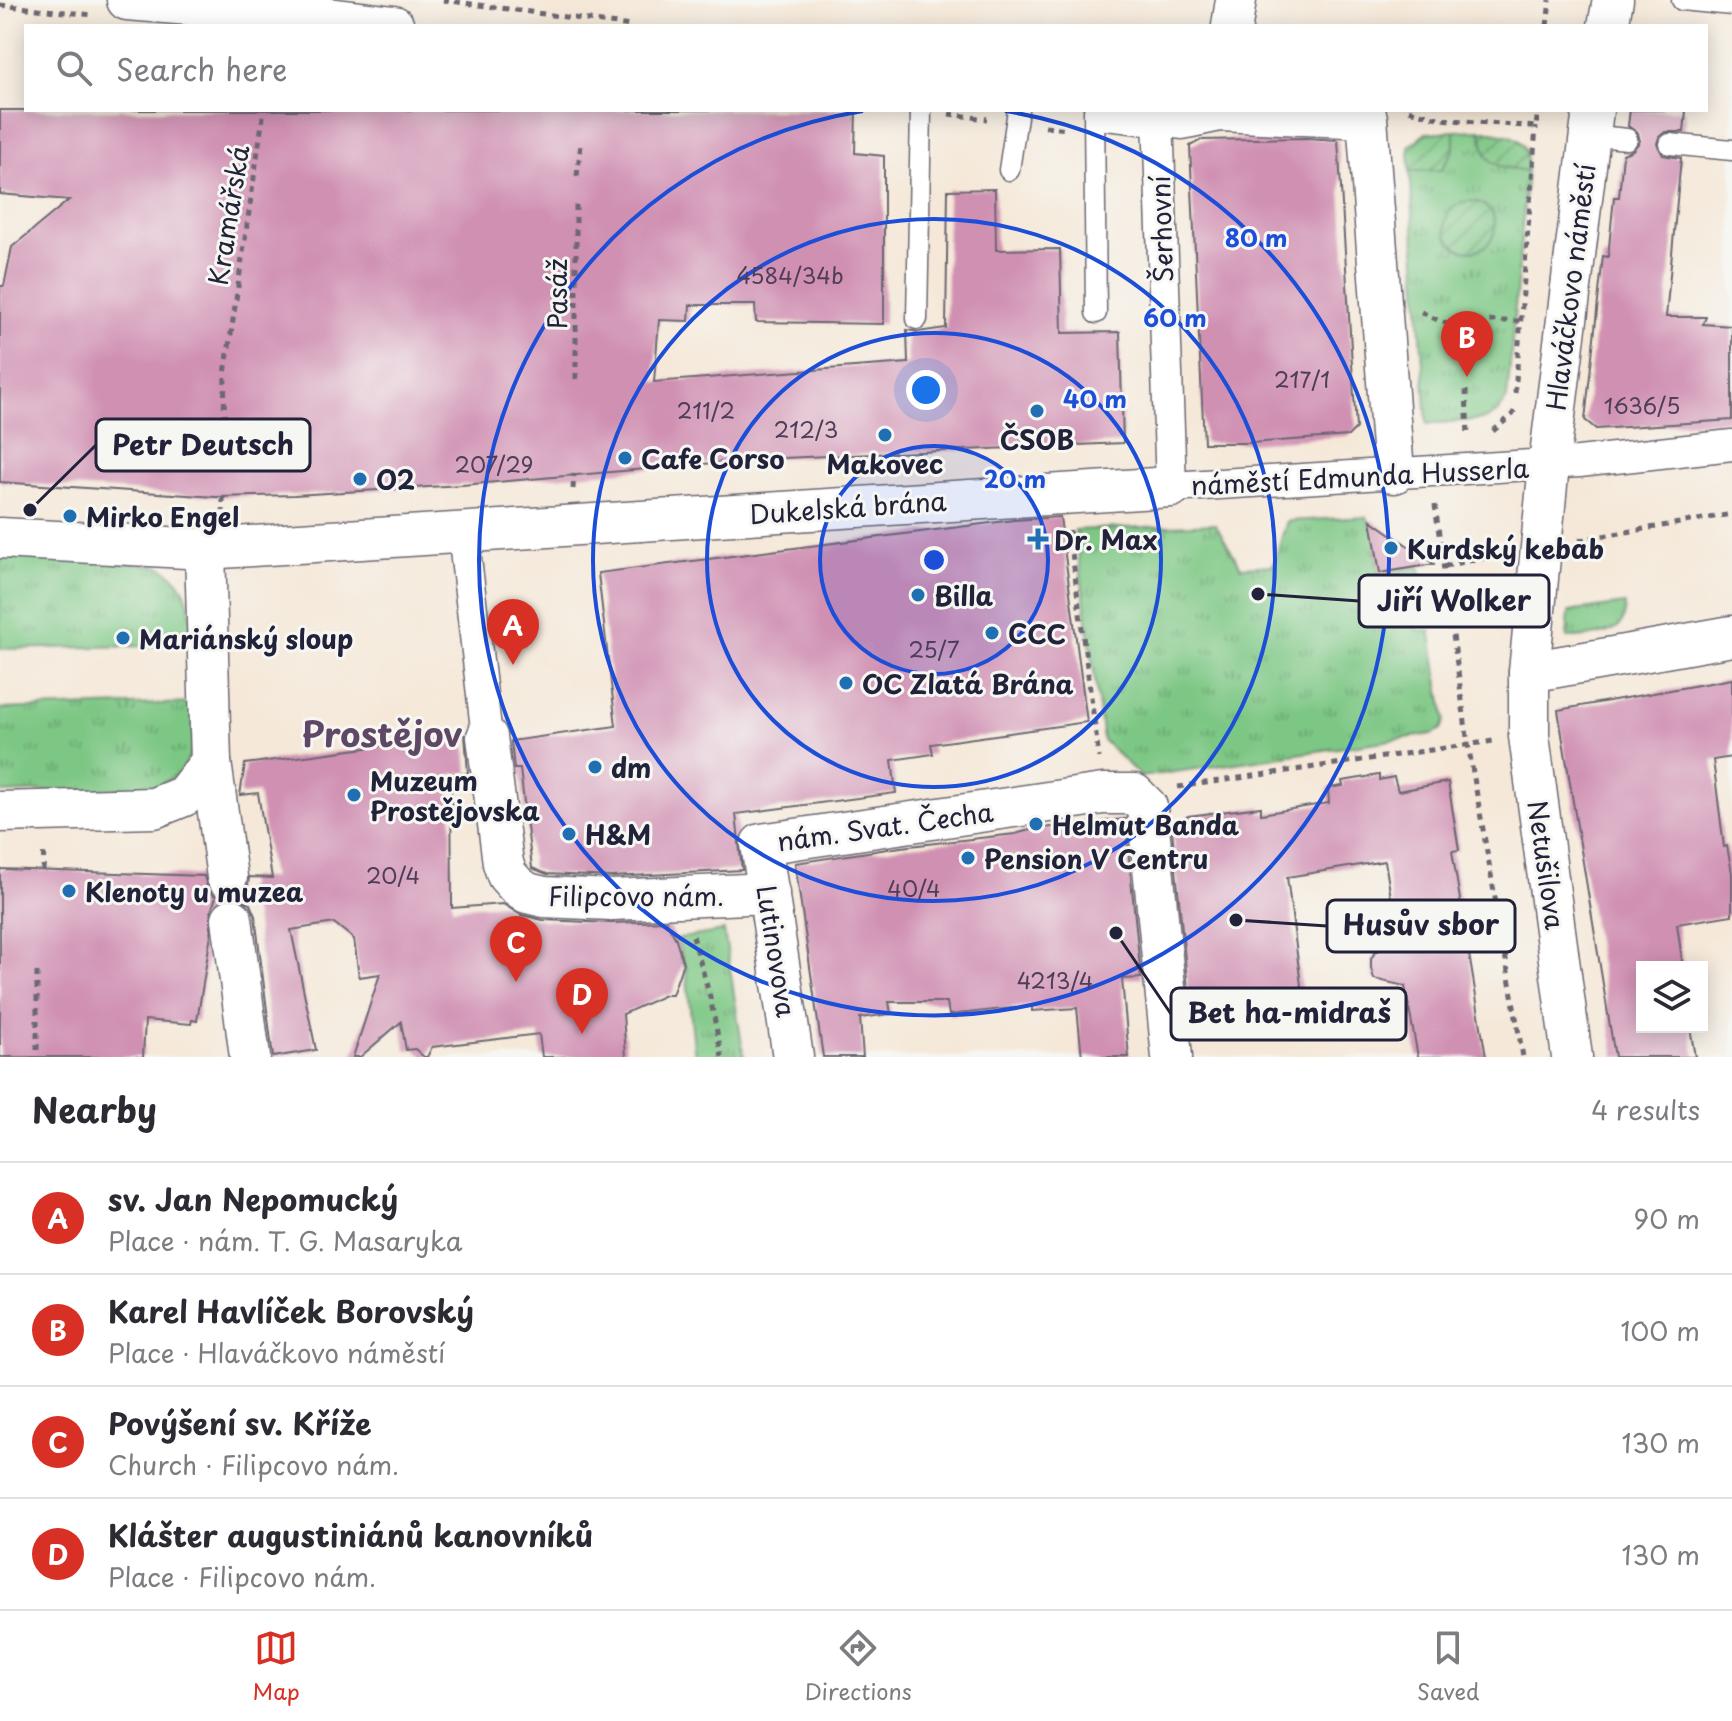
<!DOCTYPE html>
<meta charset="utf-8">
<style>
body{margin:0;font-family:"Playpen Sans",sans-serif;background:#f7f7f7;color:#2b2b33}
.controls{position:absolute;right:24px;bottom:24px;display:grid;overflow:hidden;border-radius:0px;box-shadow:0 4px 20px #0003}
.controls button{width:72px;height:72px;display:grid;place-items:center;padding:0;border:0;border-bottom:2px solid #e1e1e2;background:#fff;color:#2b2b33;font:40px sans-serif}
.you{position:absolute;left:926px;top:390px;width:28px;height:28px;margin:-20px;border:6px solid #fff;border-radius:50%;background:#1a73e8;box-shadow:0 0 0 12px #1a73e833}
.badge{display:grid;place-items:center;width:52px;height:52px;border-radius:50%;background:#d93025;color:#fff;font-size:26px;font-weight:700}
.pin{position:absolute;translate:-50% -66px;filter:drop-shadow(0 2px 4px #0008)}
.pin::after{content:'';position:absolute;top:42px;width:28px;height:24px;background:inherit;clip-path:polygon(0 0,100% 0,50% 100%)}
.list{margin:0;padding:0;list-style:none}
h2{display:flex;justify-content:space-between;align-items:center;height:104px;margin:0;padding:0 32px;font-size:34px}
h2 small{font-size:26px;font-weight:400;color:#7c7c81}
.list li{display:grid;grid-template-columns:52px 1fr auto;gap:24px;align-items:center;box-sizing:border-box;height:112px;padding:0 32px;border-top:2px solid #e1e1e2}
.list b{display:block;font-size:30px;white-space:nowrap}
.list p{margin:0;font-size:26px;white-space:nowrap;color:#7c7c81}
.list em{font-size:26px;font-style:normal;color:#7c7c81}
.icon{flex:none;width:44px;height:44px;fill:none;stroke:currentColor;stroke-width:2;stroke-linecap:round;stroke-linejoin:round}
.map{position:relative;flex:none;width:1732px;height:1057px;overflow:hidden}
.search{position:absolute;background:#fff;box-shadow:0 4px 20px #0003;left:24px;right:24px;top:24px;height:88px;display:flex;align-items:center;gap:20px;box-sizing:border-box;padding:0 28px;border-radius:0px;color:#7c7c81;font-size:30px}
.sheet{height:552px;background:#fff}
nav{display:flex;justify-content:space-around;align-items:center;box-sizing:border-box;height:112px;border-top:2px solid #e1e1e2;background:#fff;font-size:22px;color:#7c7c81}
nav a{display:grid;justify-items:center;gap:4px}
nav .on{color:#d93025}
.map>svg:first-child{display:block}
.grass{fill:url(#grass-tufts);stroke:#507460;stroke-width:2}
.garden{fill:url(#garden-furrows);stroke:#507460;stroke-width:2}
.building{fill:#d090b2}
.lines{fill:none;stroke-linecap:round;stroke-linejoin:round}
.service-casing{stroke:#6c6772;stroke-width:23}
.pedestrian-casing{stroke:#6c6772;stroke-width:33}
.minor-casing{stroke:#6c6772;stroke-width:43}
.path{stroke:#6c6772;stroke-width:5;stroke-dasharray:6 6;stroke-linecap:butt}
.service{stroke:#fff;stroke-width:20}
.pedestrian{stroke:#fff;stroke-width:30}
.minor{stroke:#fff;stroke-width:40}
.ring{fill:none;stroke:#1d4ed8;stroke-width:4}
.poi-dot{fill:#1f6fb2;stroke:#f6f6f2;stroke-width:3}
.labels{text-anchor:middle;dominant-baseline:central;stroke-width:6;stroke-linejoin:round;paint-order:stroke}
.number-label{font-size:22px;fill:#4e3e59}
.street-label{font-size:26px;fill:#22223b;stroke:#f6f6f2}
.poi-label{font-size:26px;font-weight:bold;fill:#22223b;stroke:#f6f6f2;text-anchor:start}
.district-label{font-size:34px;font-weight:bold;fill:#5f4865;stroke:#f6f6f2}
.centre{fill:#1d4ed8;stroke:#f6f6f2;stroke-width:4}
.ring-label{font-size:24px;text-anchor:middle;font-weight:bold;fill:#1d4ed8;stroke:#f6f6f2;stroke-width:6;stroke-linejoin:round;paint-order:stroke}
.leader{fill:none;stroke:#22223b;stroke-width:3}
.callout-dot{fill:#22223b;stroke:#f6f6f2;stroke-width:3}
.callout{fill:#f6f6f2;stroke:#22223b;stroke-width:3}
.callout-label{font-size:28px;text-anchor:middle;font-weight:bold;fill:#22223b}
</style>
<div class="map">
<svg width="1732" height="1057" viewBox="0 0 1732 1057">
<defs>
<pattern id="grass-tufts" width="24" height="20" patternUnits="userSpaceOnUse" patternTransform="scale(2)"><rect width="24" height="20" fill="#7dc784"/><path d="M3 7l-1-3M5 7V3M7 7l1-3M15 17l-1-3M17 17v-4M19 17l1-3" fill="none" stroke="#66a16d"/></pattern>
<pattern id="garden-furrows" width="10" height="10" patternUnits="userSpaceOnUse" patternTransform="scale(2)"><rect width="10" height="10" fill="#7dc784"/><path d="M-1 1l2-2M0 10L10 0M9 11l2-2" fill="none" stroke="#66a16d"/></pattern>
</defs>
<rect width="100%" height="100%" fill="#f6f6f2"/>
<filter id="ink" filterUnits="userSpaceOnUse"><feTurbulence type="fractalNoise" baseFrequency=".0125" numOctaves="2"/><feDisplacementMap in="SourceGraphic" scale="16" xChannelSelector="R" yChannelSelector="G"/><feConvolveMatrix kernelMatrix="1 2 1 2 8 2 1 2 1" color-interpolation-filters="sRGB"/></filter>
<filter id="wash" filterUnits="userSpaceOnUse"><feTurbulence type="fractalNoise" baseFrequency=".006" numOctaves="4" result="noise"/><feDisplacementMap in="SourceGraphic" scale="32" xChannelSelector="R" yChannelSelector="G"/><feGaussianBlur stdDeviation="1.8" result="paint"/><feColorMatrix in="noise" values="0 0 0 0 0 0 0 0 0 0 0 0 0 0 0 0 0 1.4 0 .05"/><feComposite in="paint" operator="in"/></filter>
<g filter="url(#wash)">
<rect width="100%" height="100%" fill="#f5e8d8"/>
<g class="grass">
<path d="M1481,130C1485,165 1493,166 1527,171L1507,399L1498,412L1487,419L1427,424L1410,171L1441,169L1454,149V131Z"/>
<polygon points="1367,517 1374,531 1378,572 1420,567 1428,621 1416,623 1416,630 1430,630 1445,720 1441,729 1432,734 1141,777 1103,740 1075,530 1215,524 1241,567 1273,565 1287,521"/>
<path d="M0,552L160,566C193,586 190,610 193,645L0,649Z"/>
<path d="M1625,604C1625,611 1625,619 1621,624C1610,636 1582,638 1567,638L1569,612Z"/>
<path d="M195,703C192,746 198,772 151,788L0,793V709Z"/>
<polygon points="724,931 744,1057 695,1057 686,969 676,939"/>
</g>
<g class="garden">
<path d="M1481,130C1511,136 1530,134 1527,171C1493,166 1485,165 1481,130Z"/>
<polygon points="1454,131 1454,149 1441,170 1410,171 1409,146 1426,133"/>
<circle cx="1470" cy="226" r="25"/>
</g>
<g id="blocks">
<g class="building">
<polygon points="0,110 856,110 855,153 884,156 884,324 756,322 755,305 690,305 689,321 659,320 654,382 908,363 907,330 918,332 946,328 948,190 995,189 996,250 1060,249 1062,333 1120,332 1123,443 760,459 462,485 294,495 216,497 0,482 0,286 4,286 12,247 69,200 0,194"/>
<polygon points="1630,110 1686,110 1684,132 1665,132 1659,137 1657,144 1663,155 1681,158 1666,317 1706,317 1703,324 1732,326 1732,420 1596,429 1585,420 1603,256 1608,257 1614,197 1619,197 1623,154 1633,150 1640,141 1638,133 1628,126"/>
<polygon points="1306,138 1338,140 1356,428 1348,436 1250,443 1204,443 1190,146 1201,140"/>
<polygon points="1060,517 1087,722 931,744 933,754 892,760 896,793 736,814 742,870 612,877 547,874 532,868 520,769 514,769 511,741 616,726 598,573 1014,520"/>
<polygon points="1371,520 1434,564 1380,573"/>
<polygon points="1732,679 1732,757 1713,760 1724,847 1727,846 1732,873 1732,915 1677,924 1683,967 1642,967 1642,1027 1690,1027 1695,1057 1615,1057 1558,710"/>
<polygon points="465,735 468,773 451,774 452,908 503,904 521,915 543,920 611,923 666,921 676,939 683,963 672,995 665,995 623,1014 626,1057 542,1057 539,1034 432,1047 427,1057 424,1057 415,1049 406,1050 401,1022 360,1057 353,1057 380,974 359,977 354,939 334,923 291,930 316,1050 273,1057 255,916 250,904 237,897 248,886 249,877 272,878 258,793 240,795 245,764"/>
<polygon points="1379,775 1379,780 1394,777 1398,791 1448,782 1459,850 1452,851 1486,1057 1418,1057 1405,986 1374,979 1371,968 1371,959 1375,952 1398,941 1385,861 1287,877 1302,993 1208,1006 1194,1004 1188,989 1172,830 1188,816 1261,807 1261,814 1329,803 1328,788 1343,786 1342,781"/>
<polygon points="1125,819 1141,978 1122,979 1129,1057 1082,1057 1077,1008 1032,1011 1032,1006 949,1015 947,1002 889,1002 891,1014 860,1018 863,1057 823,1057 795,863 901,847 1015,834 1034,829"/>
<polygon points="0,869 204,876 208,890 216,897 211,911 211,934 197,1021 192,1020 191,1024 145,1020 143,1057 0,1057"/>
</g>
</g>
</g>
<g filter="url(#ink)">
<use href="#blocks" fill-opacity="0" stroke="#6c6772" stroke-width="2"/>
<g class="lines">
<g class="service-casing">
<g id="service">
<polyline points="1682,0 1732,5"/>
<polyline points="1094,110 1096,313"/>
<polyline points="1588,135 1627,139"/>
<polyline points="1670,144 1732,150"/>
<polyline points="1009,170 1018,110"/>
<polyline points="917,319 921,110"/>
</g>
</g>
<g class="pedestrian-casing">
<g id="pedestrian">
<polyline points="1158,116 1171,487 1579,462 1732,445"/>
<polyline points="463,533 487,737"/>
</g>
</g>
<g class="minor-casing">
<g id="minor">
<polyline points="127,0 279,12 394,26"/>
<polyline points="1232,26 1236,0"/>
<polyline points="1608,26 1613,0"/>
<polyline points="1105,110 1182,119 1220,111 1367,118 1394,473"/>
<polyline points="1593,110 1549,464 1529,672 1732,636"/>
<polyline points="0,538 205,549 1171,487"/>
<polyline points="1529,672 1529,736 1572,1057"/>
<polyline points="487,737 503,863 507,875 516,885 527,893 544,897 612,900 769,893"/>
<polyline points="211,762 227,877"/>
<polyline points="0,812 154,808 184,796 211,762 205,549"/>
<polyline points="232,919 250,1057"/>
<polyline points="793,1057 761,844 1103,794 1134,794 1147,807 1172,1057"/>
</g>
</g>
<g class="path">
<polyline points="443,0 631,26"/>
<polyline points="0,5 93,15"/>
<polyline points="1547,26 1550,0"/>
<polyline points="1409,110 1442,119 1536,127 1538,110"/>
<polyline points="949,114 987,119"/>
<polyline points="1045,126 1066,129"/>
<polyline points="577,176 581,144"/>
<polyline points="576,205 576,383"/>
<polyline points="1421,312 1442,322 1468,327 1488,321 1521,321"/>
<polyline points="1466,390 1468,436"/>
<polyline points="1515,393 1536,127"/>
<polyline points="224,419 225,374 264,110"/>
<polyline points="1493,431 1513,414 1514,411"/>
<polyline points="573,489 574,474"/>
<polyline points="223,497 223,511"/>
<polyline points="1435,505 1468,744 1523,1057"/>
<polyline points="1069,530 1099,758"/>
<polyline points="1579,540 1732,514"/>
<polyline points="1445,566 1503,554"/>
<polyline points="1178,787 1493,741"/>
<polyline points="43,871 44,848"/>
<polyline points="693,936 710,997 722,1057"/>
<polyline points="37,972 37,1057"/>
</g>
<use href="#service" class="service"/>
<use href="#pedestrian" class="pedestrian"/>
<use href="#minor" class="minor"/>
</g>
</g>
<circle cx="934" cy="560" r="114" fill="#1d4ed8" fill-opacity=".12"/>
<g class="ring">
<circle cx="934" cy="560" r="114"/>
<circle cx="934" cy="560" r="227"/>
<circle cx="934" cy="560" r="341"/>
<path d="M1005 111A455 455 0 1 1 863 111"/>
</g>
<g class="poi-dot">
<circle cx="1037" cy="411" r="8"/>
<circle cx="885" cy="435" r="8"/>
<circle cx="625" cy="458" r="8"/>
<circle cx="360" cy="479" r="8"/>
<circle cx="70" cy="516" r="8"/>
<path d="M1034 527h8v8h8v8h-8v8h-8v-8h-8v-8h8z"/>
<circle cx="1391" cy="548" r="8"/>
<circle cx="918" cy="595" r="8"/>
<circle cx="992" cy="633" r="8"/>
<circle cx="123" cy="638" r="8"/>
<circle cx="846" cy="683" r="8"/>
<circle cx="595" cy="767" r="8"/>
<circle cx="354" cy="795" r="8"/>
<circle cx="1036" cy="824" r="8"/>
<circle cx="569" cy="834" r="8"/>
<circle cx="968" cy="858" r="8"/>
<circle cx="69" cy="891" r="8"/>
</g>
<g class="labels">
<g class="number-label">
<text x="790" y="274">4584/34b</text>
<text x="1302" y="378">217/1</text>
<text x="1642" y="404">1636/5</text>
<text x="706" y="409">211/2</text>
<text x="806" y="428">212/3</text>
<text x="494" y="463">207/29</text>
<text x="934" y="648">25/7</text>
<text x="393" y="874">20/4</text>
<text x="914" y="887">40/4</text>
<text x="1055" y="979">4213/4</text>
</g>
<g class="street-label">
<text transform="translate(228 215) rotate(-81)">Kramářská</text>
<text transform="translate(1161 229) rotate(-92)">Šerhovní</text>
<text transform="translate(1570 287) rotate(-83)">Hlaváčkovo náměstí</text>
<text transform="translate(556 294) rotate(-90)">Pasáž</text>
<text transform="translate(1360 476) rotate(-3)">náměstí Edmunda Husserla</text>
<text transform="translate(848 507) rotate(-4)">Dukelská brána</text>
<text transform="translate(885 826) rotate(-8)">nám. Svat. Čecha</text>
<text transform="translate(1547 865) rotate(82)">Netušilova</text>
<text x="636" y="895">Filipcovo nám.</text>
<text transform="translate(777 951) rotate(81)">Lutinovova</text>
</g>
<g class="poi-label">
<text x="1037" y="439" text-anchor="middle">ČSOB</text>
<text x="641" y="458">Cafe Corso</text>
<text x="885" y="463" text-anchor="middle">Makovec</text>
<text x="376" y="479">O2</text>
<text x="86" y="516">Mirko Engel</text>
<text x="1054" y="539">Dr. Max</text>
<text x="1407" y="548">Kurdský kebab</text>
<text x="934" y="595">Billa</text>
<text x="1008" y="633">CCC</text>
<text x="139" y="638">Mariánský sloup</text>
<text x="862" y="683">OC Zlatá Brána</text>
<text x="611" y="767">dm</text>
<text x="370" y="780">Muzeum<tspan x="370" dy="30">Prostějovska</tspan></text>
<text x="1052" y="824">Helmut Banda</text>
<text x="585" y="834">H&amp;M</text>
<text x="984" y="858">Pension V Centru</text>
<text x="85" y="891">Klenoty u muzea</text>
</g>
<g class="district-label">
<text x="382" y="733">Prostějov</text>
</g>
</g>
<circle cx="934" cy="560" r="12" class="centre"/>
<g class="ring-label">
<text x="1256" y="247">80 m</text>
<text x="1175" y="327">60 m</text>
<text x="1095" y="408">40 m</text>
<text x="1015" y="488">20 m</text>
</g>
<path class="leader" d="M30 510L96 445M1258 594L1359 601M1236 920L1327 926M1116 933L1171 1014"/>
<g class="callout-dot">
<circle cx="30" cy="510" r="8"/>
<circle cx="1258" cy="594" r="8"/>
<circle cx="1236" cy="920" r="8"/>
<circle cx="1116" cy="933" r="8"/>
</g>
<g class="callout">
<rect x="96" y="419" width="214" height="52" rx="8"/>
<rect x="1359" y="575" width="190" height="52" rx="8"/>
<rect x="1327" y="900" width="188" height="52" rx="8"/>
<rect x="1171" y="988" width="235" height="52" rx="8"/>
</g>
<g class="callout-label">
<text x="203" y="455">Petr Deutsch</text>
<text x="1454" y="611">Jiří Wolker</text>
<text x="1421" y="935">Husův sbor</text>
<text x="1289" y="1023">Bet ha-midraš</text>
</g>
</svg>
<div class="controls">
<button><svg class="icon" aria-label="layers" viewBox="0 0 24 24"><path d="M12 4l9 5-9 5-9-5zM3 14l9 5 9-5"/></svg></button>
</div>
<div class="you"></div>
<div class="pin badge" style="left:513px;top:665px">A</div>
<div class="pin badge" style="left:1467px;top:377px">B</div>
<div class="pin badge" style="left:516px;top:982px">C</div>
<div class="pin badge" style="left:582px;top:1034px">D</div>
<div class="search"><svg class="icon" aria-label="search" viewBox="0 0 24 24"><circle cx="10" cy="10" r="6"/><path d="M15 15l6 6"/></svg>Search here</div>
</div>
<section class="sheet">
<h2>Nearby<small>4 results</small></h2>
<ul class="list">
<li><span class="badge">A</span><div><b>sv. Jan Nepomucký</b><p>Place · nám. T. G. Masaryka</p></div><em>90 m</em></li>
<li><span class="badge">B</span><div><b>Karel Havlíček Borovský</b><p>Place · Hlaváčkovo náměstí</p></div><em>100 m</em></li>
<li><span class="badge">C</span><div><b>Povýšení sv. Kříže</b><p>Church · Filipcovo nám.</p></div><em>130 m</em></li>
<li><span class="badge">D</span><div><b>Klášter augustiniánů kanovníků</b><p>Place · Filipcovo nám.</p></div><em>130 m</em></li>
</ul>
</section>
<nav>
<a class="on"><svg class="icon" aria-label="map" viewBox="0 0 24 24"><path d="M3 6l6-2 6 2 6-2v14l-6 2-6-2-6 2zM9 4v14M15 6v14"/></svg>Map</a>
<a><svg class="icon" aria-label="directions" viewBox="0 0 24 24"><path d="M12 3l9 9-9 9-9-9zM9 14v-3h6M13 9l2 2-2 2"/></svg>Directions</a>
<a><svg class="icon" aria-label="saved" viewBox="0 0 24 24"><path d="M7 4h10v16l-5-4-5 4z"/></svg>Saved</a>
</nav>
